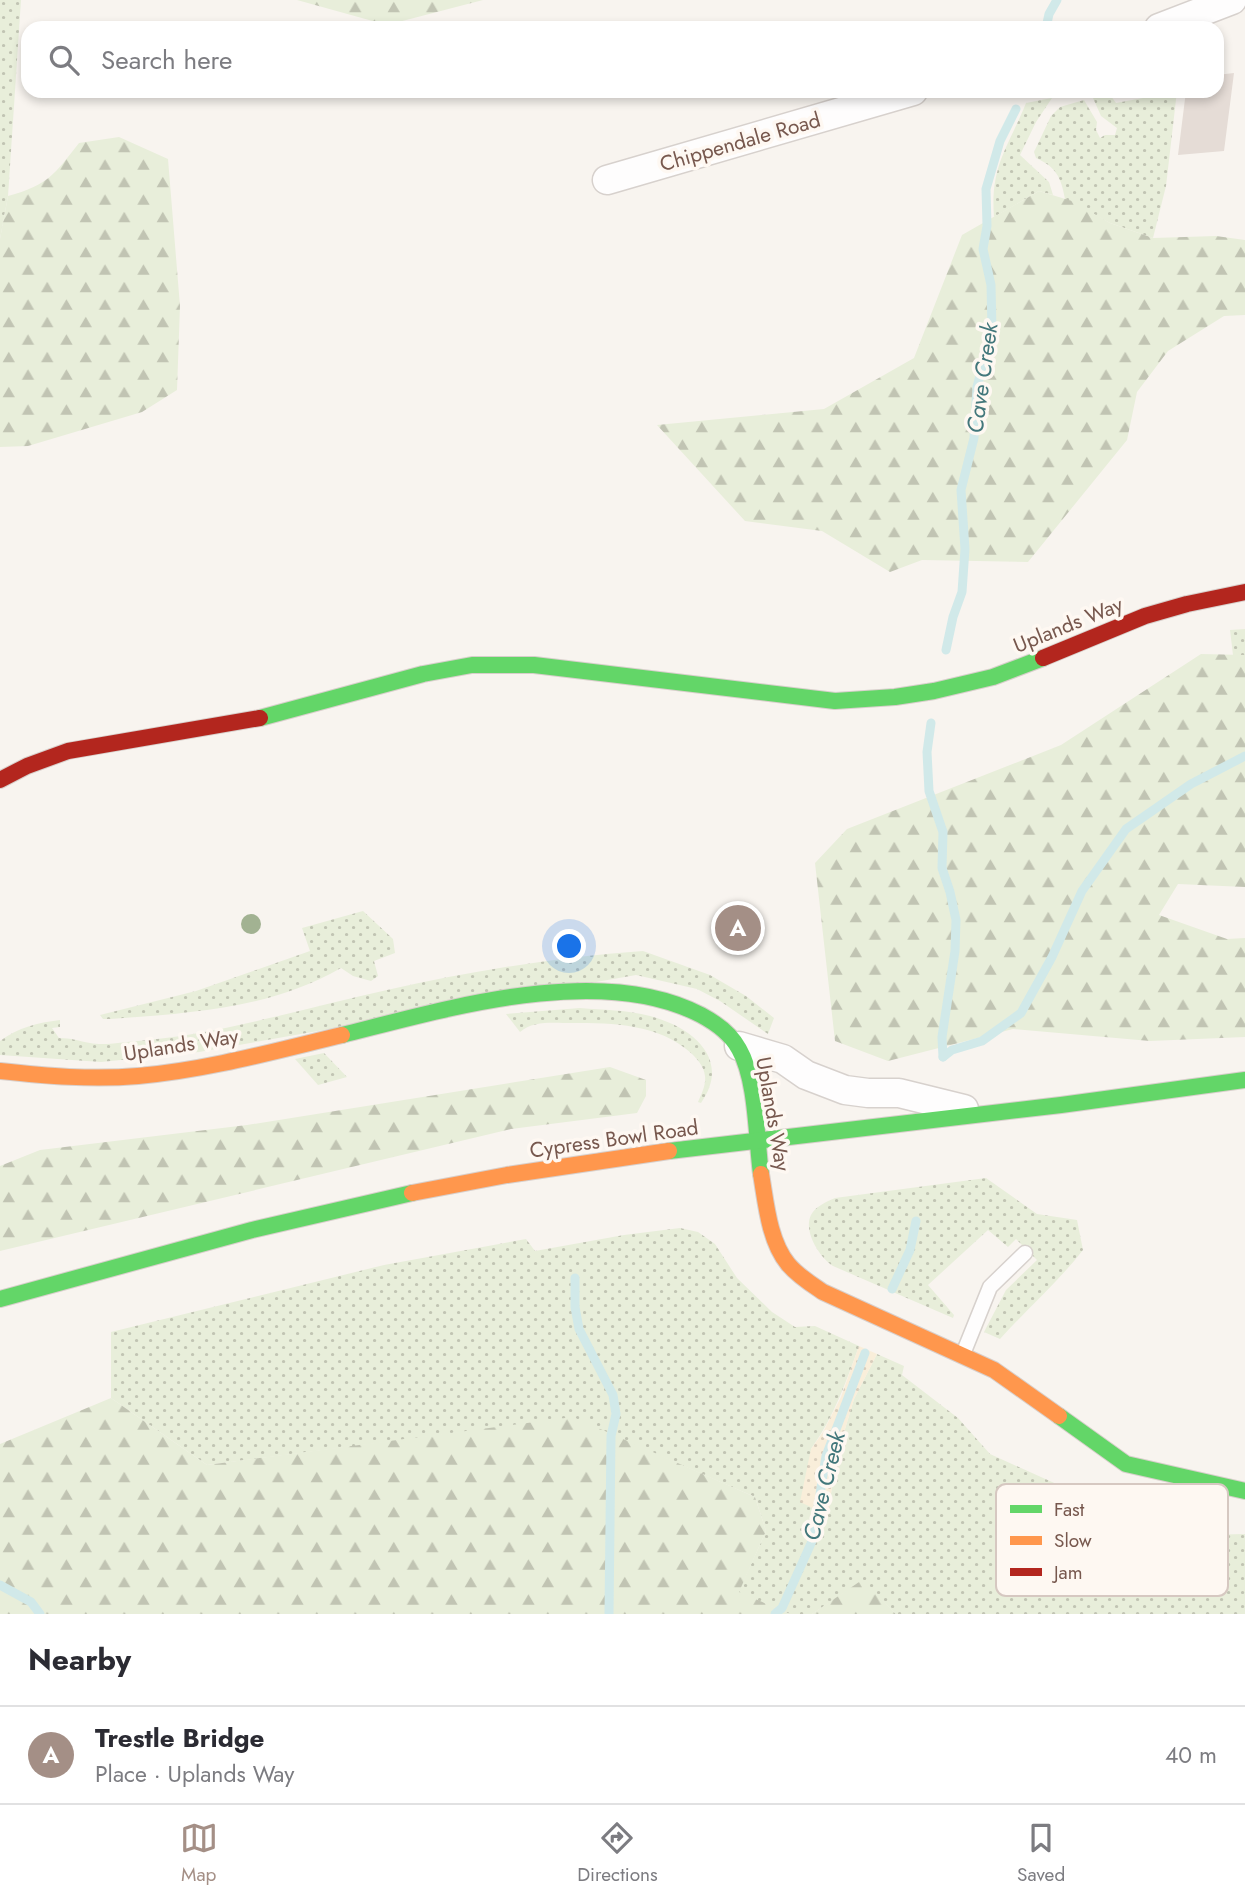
<!DOCTYPE html>
<meta charset="utf-8">
<style>
body{margin:0;font-family:Jost,sans-serif;background:#f7f7f7;color:#2b2b33}
.you{position:absolute;left:570px;top:947px;width:24px;height:24px;margin:-18px;border:5px solid #fff;border-radius:50%;background:#1a73e8;box-shadow:0 0 0 10px #1a73e833}
.badge{display:grid;place-items:center;width:46px;height:46px;border-radius:50%;background:#a48f86;color:#fff;font-size:23px;font-weight:700}
.pin{position:absolute;translate:-50% -50%;border:4px solid #fff;box-shadow:0 2px 7px #0006}
.list{margin:0;padding:0;list-style:none}
h2{display:flex;justify-content:space-between;align-items:center;height:91px;margin:0;padding:0 28px;font-size:30px}
h2 small{font-size:23px;font-weight:400;color:#7c7c81}
.list li{display:grid;grid-template-columns:46px 1fr auto;gap:21px;align-items:center;box-sizing:border-box;height:98px;padding:0 28px;border-top:2px solid #e1e1e2}
.list b{display:block;font-size:26px;white-space:nowrap}
.list p{margin:0;font-size:23px;white-space:nowrap;color:#7c7c81}
.list em{font-size:23px;font-style:normal;color:#7c7c81}
.icon{flex:none;width:38px;height:38px;fill:none;stroke:currentColor;stroke-width:2;stroke-linecap:round;stroke-linejoin:round}
.map{position:relative;flex:none;width:1245px;height:1614px;overflow:hidden}
.search{position:absolute;background:#fff;box-shadow:0 4px 10px #0003;left:21px;right:21px;top:21px;height:77px;display:flex;align-items:center;gap:18px;box-sizing:border-box;padding:0 24px;border-radius:21px;color:#7c7c81;font-size:26px}
.sheet{height:189px;background:#fff}
nav{display:flex;justify-content:space-around;align-items:center;box-sizing:border-box;height:98px;border-top:2px solid #e1e1e2;background:#fff;font-size:19px;color:#7c7c81}
nav a{display:grid;justify-items:center;gap:4px}
nav .on{color:#a48f86}
.map>svg:first-child{display:block}
.grass{fill:url(#grass-dots)}
.forest{fill:url(#forest-firs)}
.sand{fill:url(#sand-dots)}
.lines{fill:none;stroke-linecap:round;stroke-linejoin:round}
.stream{stroke:#d1e9e9;stroke-width:9}
.building{fill:#e5dcd6}
.lane-casing{stroke:#d7d1cd;stroke-width:17}
.street-casing{stroke:#d7d1cd;stroke-width:31}
.fast-casing{stroke:#d8cfcb;stroke-width:18}
.slow-casing{stroke:#d8cfcb;stroke-width:18}
.jam-casing{stroke:#d8cfcb;stroke-width:18}
.lane{stroke:#fefdfd;stroke-width:14}
.street{stroke:#fefdfd;stroke-width:28}
.fast{stroke:#63d668;stroke-width:16}
.slow{stroke:#ff974d;stroke-width:16}
.jam{stroke:#b3261e;stroke-width:16}
.tree{fill:#a2b292}
.labels{text-anchor:middle;dominant-baseline:central;stroke-width:7;stroke-linejoin:round;paint-order:stroke}
.street-label{font-size:21px;fill:#77584e;stroke:#fef8f2}
.water-label{font-size:23px;font-style:italic;fill:#42777b;stroke:#fef8f2}
.key{fill:#fef8f2;stroke:#d6c8c1;stroke-width:2}
.key-label{font-size:19px;fill:#77584e}
</style>
<div class="map">
<svg width="1245" height="1614" viewBox="0 0 1245 1614">
<defs>
<pattern id="grass-dots" width="8" height="8" patternUnits="userSpaceOnUse" patternTransform="scale(1.75)"><rect width="8" height="8" fill="#e8eeda"/><path d="M2 2h.1M6 6h.1" fill="none" stroke="#c1c4b3" stroke-width="1.8" stroke-linecap="round"/></pattern>
<pattern id="forest-firs" width="22" height="20" patternUnits="userSpaceOnUse" patternTransform="scale(1.75)"><rect width="22" height="20" fill="#e8eeda"/><path d="M5 1l3.5 6h-7zM16 11l3.5 6h-7z" fill="#c1c4b3"/></pattern>
<pattern id="sand-dots" width="8" height="8" patternUnits="userSpaceOnUse" patternTransform="scale(1.75)"><rect width="8" height="8" fill="#f9eeda"/><path d="M2 2h.1M6 6h.1" fill="none" stroke="#d9cebd" stroke-width="1.8" stroke-linecap="round"/></pattern>
</defs>
<rect width="100%" height="100%" fill="#f8f4ef"/>
<g class="grass">
<polygon points="0,0 21,0 8,196 0,239"/>
<path d="M1155,91H1177L1166,186L1153,238L1110,223L1065,199C1061,177 1056,167 1036,158L1034,152L1051,116L1060,107L1084,100L1097,122L1096,130L1100,138L1105,135H1115L1117,128L1101,116L1093,98L1108,92L1116,103L1143,98Z"/>
<path d="M1052,98L1036,122L1020,155L1049,182L1053,195L1039,191L994,217C990,166 1008,148 1026,103Z"/>
<polygon points="1245,629 1245,655 1233,655 1230,630"/>
<path d="M363,911L393,939L395,953L374,961L378,976L371,981L353,976L341,968C270,1009 190,1013 110,1019H103L100,1015L196,991L310,951L302,928Z"/>
<path d="M643,951L710,975L746,996L774,1018L768,1034L720,1001L697,989L636,975L199,1052L101,1062L0,1055V1041C19,1027 37,1023 60,1020V1027L52,1028L59,1038C71,1038 79,1041 90,1043C104,1046 123,1042 138,1041C222,1034 304,1008 387,990C472,971 557,957 643,951Z"/>
<path d="M580,1008C603,1010 627,1010 650,1016C692,1027 732,1059 701,1103L698,1102C702,1093 706,1085 705,1076C704,1066 697,1059 691,1053C659,1024 613,1023 572,1023C555,1023 533,1020 520,1032L506,1014Z"/>
<polygon points="324,1053 347,1077 318,1085 295,1059"/>
<path d="M986,1178L1037,1214L1077,1220L1083,1250C1058,1282 1027,1309 1000,1339L984,1332L1006,1290L1037,1260L1016,1239L1008,1247L988,1230L928,1285L954,1315L953,1318L833,1266C819,1257 803,1231 811,1215C816,1206 826,1202 835,1198Z"/>
<path d="M680,1228L698,1232L715,1244L737,1278L772,1312L795,1327L815,1326L859,1346C846,1382 834,1417 811,1449L828,1514L836,1459L854,1399L877,1354L904,1366L902,1375L958,1418L990,1454L1143,1523L1172,1533L1203,1535L1245,1534V1614H896L862,1581L812,1614H790L738,1593L766,1531L755,1497L573,1418L207,1465L111,1398V1332L384,1265L526,1239L535,1251L624,1235Z"/>
</g>
<g class="forest">
<polygon points="297,0 483,0 387,25"/>
<path d="M119,137L168,159L180,306L177,390L142,412L28,446L0,447V239L8,196C48,185 54,175 79,143Z"/>
<polygon points="1039,191 1072,201 1110,223 1153,238 1216,236 1245,240 1245,315 1224,316 1168,351 1137,392 1127,440 1028,562 922,560 890,572 822,531 745,521 657,425 824,409 914,358 962,235"/>
<polygon points="1201,654 1245,655 1245,887 1178,884 1159,915 1227,939 1245,938 1245,1037 1150,1041 1013,1029 888,1061 835,1041 815,863 847,829 1061,745"/>
<polygon points="610,1067 646,1080 646,1096 637,1113 511,1129 0,1251 0,1166 40,1150 247,1125"/>
<polygon points="111,1398 207,1465 573,1417 755,1497 766,1531 739,1592 790,1614 0,1614 0,1444"/>
<polygon points="862,1580 896,1614 812,1614"/>
</g>
<polygon class="sand" points="859,1346 877,1354 854,1399 836,1459 828,1515 800,1502 811,1449 823,1432 841,1397"/>
<g class="lines">
<g class="stream">
<polyline points="1046,28 1049,14 1057,0"/>
<polyline points="946,650 953,617 962,592 965,549 961,490 974,438 977,387 992,331 991,285 983,249 987,226 986,189 1000,141 1016,109"/>
<polyline points="931,723 927,752 929,791 943,832 942,868 950,892 956,920 955,951 942,1037 943,1057"/>
<polyline points="943,1057 952,1050 982,1041 1021,1013 1052,957 1082,891 1126,829 1191,784 1245,756"/>
<polyline points="575,1278 575,1307 579,1329 613,1395 616,1414 611,1436 609,1614"/>
<polyline points="892,1289 910,1250 916,1221"/>
<polyline points="0,1585 31,1602 40,1614"/>
<polyline points="775,1614 782,1608 813,1539 826,1456 865,1353"/>
</g>
</g>
<polygon class="building" points="1234,73 1224,151 1178,155 1186,91 1217,91 1217,75"/>
<g class="lines">
<g class="lane-casing">
<polyline id="lane" points="963,1354 990,1287 1025,1253"/>
</g>
<g class="street-casing">
<g id="street">
<polyline points="1159,28 1232,0"/>
<polyline points="607,180 913,91"/>
<polyline points="739,1046 783,1059 806,1075 845,1090 868,1093 899,1093 964,1109"/>
</g>
</g>
<g class="fast-casing">
<g id="fast">
<polyline points="260,718 423,674 472,665 534,665 835,701 895,697 934,691 993,677 1043,658"/>
<path d="M342,1035C446,1009 600,962 701,1015C716,1023 731,1034 739,1049C757,1080 756,1138 761,1174"/>
<polyline points="669,1151 1061,1105 1245,1080"/>
<polyline points="0,1299 252,1230 412,1193"/>
<polyline points="1059,1416 1126,1464 1245,1491"/>
</g>
</g>
<g class="slow-casing">
<g id="slow">
<path d="M0,1071C46,1076 92,1080 138,1076C207,1070 275,1051 342,1035"/>
<path d="M761,1174C766,1203 769,1241 788,1264C798,1276 811,1284 823,1292L994,1370L1059,1416"/>
<polyline points="412,1193 507,1175 669,1151"/>
</g>
</g>
<g class="jam-casing">
<g id="jam">
<polyline points="1043,658 1145,616 1187,604 1245,592"/>
<polyline points="0,780 27,766 68,751 260,718"/>
</g>
</g>
<use href="#lane" class="lane"/>
<use href="#street" class="street"/>
<use href="#fast" class="fast"/>
<use href="#slow" class="slow"/>
<use href="#jam" class="jam"/>
</g>
<circle class="tree" cx="251" cy="924" r="10"/>
<g class="labels">
<g class="street-label">
<text transform="translate(740 142) rotate(-16)">Chippendale Road</text>
<text transform="translate(1068 625) rotate(-22)">Uplands Way</text>
<text transform="translate(181 1045) rotate(-9)">Uplands Way</text>
<text transform="translate(773 1114) rotate(80)">Uplands Way</text>
<text transform="translate(614 1139) rotate(-8)">Cypress Bowl Road</text>
</g>
<g class="water-label">
<text transform="translate(982 378) rotate(-82)">Cave Creek</text>
<text transform="translate(824 1486) rotate(-76)">Cave Creek</text>
</g>
</g>
<rect x="996" y="1484" width="232" height="112" rx="10" class="key"/>
<rect x="1010" y="1505" width="32" height="8" fill="#63d668"/>
<rect x="1010" y="1536" width="32" height="9" fill="#ff974d"/>
<rect x="1010" y="1568" width="32" height="8" fill="#b3261e"/>
<g class="key-label">
<text x="1054" y="1516">Fast</text>
<text x="1054" y="1547">Slow</text>
<text x="1054" y="1579">Jam</text>
</g>
</svg>
<div class="you"></div>
<div class="pin badge" style="left:738px;top:928px">A</div>
<div class="search"><svg class="icon" aria-label="search" viewBox="0 0 24 24"><circle cx="10" cy="10" r="6"/><path d="M15 15l6 6"/></svg>Search here</div>
</div>
<section class="sheet">
<h2>Nearby<small></small></h2>
<ul class="list">
<li><span class="badge">A</span><div><b>Trestle Bridge</b><p>Place · Uplands Way</p></div><em>40 m</em></li>
</ul>
</section>
<nav>
<a class="on"><svg class="icon" aria-label="map" viewBox="0 0 24 24"><path d="M3 6l6-2 6 2 6-2v14l-6 2-6-2-6 2zM9 4v14M15 6v14"/></svg>Map</a>
<a><svg class="icon" aria-label="directions" viewBox="0 0 24 24"><path d="M12 3l9 9-9 9-9-9zM9 14v-3h6M13 9l2 2-2 2"/></svg>Directions</a>
<a><svg class="icon" aria-label="saved" viewBox="0 0 24 24"><path d="M7 4h10v16l-5-4-5 4z"/></svg>Saved</a>
</nav>
